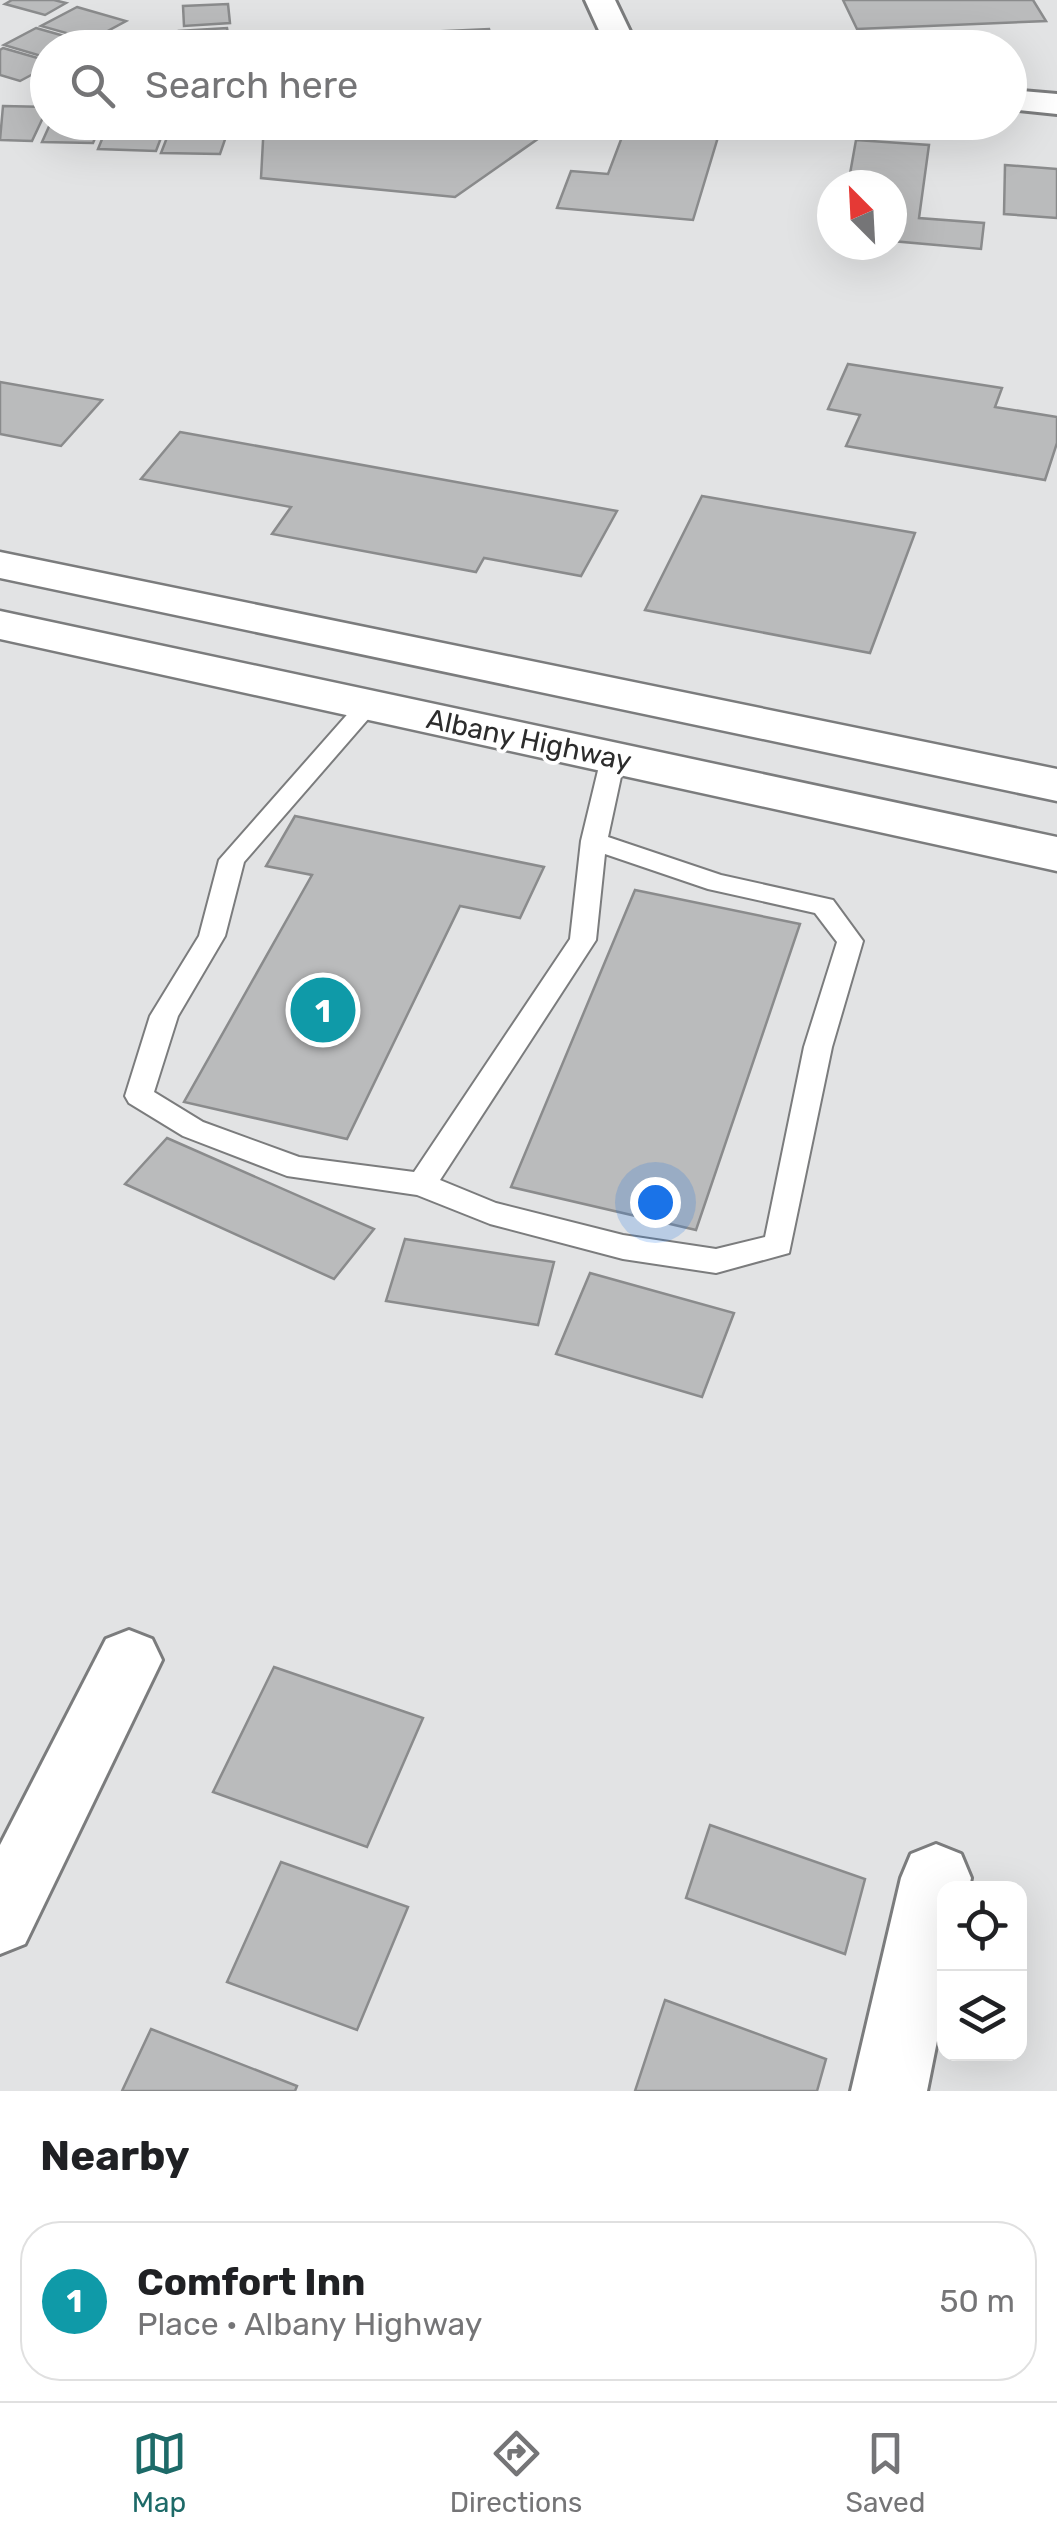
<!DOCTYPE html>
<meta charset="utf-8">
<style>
body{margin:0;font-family:Rubik,sans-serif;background:#f6f6f6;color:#202124}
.controls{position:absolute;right:30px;bottom:30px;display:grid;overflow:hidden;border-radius:20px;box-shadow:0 10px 40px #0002}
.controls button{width:90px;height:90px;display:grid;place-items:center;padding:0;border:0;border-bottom:2px solid #e0e0e0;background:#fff;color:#202124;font:50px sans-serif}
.compass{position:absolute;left:817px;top:170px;width:90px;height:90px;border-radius:50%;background:#fff;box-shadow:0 10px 40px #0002;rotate:336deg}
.you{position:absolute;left:655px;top:1202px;width:35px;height:35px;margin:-25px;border:8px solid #fff;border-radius:50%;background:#1a73e8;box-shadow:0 0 0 15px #1a73e833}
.badge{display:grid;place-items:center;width:65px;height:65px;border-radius:50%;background:#1d6a68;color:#fff;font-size:32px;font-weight:700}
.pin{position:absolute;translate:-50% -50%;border:5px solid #fff;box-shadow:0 2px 10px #0006}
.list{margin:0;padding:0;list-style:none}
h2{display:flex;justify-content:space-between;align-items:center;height:130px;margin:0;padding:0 40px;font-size:42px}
h2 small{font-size:32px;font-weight:400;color:#757577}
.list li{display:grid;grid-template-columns:65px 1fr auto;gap:30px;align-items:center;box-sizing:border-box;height:160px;margin:0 20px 20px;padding:0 20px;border:2px solid #e0e0e0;border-radius:40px}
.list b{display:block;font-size:38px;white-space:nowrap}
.list p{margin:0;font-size:32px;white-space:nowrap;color:#757577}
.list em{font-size:32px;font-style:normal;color:#757577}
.icon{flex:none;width:55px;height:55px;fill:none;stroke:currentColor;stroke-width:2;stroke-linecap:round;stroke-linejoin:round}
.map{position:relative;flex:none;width:1057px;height:2091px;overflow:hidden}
.search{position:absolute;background:#fff;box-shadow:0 10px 40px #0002;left:30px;right:30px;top:30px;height:110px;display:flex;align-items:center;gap:25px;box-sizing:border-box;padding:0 35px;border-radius:55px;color:#757577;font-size:38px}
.sheet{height:310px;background:#fff}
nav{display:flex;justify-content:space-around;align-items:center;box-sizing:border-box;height:140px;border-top:2px solid #e0e0e0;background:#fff;font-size:28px;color:#757577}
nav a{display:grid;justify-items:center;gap:5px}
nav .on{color:#1d6a68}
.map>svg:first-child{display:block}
.building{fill:#babbbc;stroke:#8a8b8c;stroke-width:2.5}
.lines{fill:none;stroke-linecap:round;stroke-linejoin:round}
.lane-casing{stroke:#7b7c7d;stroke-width:4}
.street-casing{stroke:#7b7c7d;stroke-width:6}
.highway-casing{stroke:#7b7c7d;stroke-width:5}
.lane{fill:#fff;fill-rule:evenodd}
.street{fill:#fff;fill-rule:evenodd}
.highway{fill:#fff;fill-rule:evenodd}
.labels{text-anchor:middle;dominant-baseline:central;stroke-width:8;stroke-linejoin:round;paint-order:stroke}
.street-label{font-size:28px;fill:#2c2c2c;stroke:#fff}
</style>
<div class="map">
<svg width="1057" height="2091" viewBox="0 0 1057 2091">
<rect width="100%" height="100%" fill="#e2e3e4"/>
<g class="building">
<polygon points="12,0 54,0 66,3 45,15 5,4"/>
<polygon points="843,0 1033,0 1046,21 857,29"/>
<polygon points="228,4 230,23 184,26 183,6"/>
<polygon points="77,7 126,21 91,40 41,26"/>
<polygon points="36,28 89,43 81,48 48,48 48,58 4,45"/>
<polygon points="227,28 230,47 181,48 179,31"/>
<polygon points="489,29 494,48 295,48 294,38"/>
<polygon points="3,48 48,61 48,66 20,81 0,75 0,50"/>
<polygon points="3,106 48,107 32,141 0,140"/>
<polygon points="51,122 102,122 93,143 42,142"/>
<polygon points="109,122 167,122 156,151 98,149"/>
<polygon points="173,122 231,122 220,154 161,153"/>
<polygon points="264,122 562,122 455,197 261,178"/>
<polygon points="625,129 718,137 693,220 557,208 571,171 608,174"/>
<polygon points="856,140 929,145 919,218 984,223 981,249 892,241 892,185 848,185"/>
<polygon points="1005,165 1057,169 1057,218 1004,214"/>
<polygon points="848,364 1002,388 995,407 1057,417 1057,443 1045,480 846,446 860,415 828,409"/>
<polygon points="0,382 102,400 61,446 0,434"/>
<polygon points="180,432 617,511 581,576 484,558 476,572 272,534 291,507 141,479"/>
<polygon points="702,496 915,533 870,653 645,610"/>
<polygon points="295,816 544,867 520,918 460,906 347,1139 184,1102 312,875 266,866"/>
<polygon points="635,890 800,924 696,1230 511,1187"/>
<polygon points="167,1138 374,1229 334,1279 125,1184"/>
<polygon points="405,1239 554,1262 538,1325 386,1301"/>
<polygon points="590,1273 734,1313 702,1397 556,1354"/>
<polygon points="274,1667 423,1718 367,1847 213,1792"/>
<polygon points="710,1825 865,1879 845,1954 686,1898"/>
<polygon points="281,1862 408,1907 357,2030 227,1982"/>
<polygon points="665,2000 826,2059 817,2091 635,2091"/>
<polygon points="151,2029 297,2086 295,2091 122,2091"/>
</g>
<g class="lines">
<g class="lane-casing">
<path id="lane" d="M368,698L380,705L376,710L244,862L225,936L178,1016L154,1092L203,1122L299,1157L414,1172L570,939L581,841L601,758L613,750L625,758L608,837L721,875L833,900L863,941L832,1047L789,1253L716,1273L623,1259L490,1224L417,1195L287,1176L183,1136L129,1103L125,1096L150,1016L199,936L219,860L360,700ZM605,854L708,889L815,913L837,942L804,1047L765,1237L716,1249L623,1235L496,1203L440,1180L596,940Z"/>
</g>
<g class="street-casing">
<g id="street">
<polygon points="585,0 615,0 638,48 607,48"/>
<polygon points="1010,90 1057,94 1057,114 1010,109"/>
<polygon points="129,1630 152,1639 162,1660 25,1944 0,1954 0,1845 106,1639"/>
<polygon points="936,1844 961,1854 971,1878 969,1888 944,1888 944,2006 927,2091 851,2091 901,1878 911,1854"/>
</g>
</g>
<g class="highway-casing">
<g id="highway">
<polygon points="0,552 1057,769 1057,801 0,578"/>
<polygon points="0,611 1057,837 1057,871 0,639"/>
</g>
</g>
<use href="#lane" class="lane"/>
<use href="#street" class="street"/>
<use href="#highway" class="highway"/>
</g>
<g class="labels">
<g class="street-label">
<text transform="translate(529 740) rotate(12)">Albany Highway</text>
</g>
</g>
</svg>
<div class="controls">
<button><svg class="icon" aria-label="locate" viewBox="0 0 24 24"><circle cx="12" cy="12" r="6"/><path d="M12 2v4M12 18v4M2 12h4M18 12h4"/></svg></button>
<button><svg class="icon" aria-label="layers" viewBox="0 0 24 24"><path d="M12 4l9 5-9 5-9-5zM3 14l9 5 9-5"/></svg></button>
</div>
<svg class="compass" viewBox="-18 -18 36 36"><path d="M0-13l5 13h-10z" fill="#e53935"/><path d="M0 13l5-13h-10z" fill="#757577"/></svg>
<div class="you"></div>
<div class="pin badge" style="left:323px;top:1010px;background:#0f9aa8">1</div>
<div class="search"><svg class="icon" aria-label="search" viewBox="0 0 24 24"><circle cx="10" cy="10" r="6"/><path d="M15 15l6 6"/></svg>Search here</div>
</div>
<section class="sheet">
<h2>Nearby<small></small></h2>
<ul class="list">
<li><span class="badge" style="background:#0f9aa8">1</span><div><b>Comfort Inn</b><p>Place · Albany Highway</p></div><em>50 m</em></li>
</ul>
</section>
<nav>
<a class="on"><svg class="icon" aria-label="map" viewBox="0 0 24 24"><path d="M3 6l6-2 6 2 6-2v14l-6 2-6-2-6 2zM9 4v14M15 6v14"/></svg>Map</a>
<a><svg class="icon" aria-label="directions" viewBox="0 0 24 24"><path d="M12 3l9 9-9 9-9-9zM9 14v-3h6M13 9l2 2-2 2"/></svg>Directions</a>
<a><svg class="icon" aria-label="saved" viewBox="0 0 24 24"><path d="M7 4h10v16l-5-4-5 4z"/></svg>Saved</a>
</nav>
